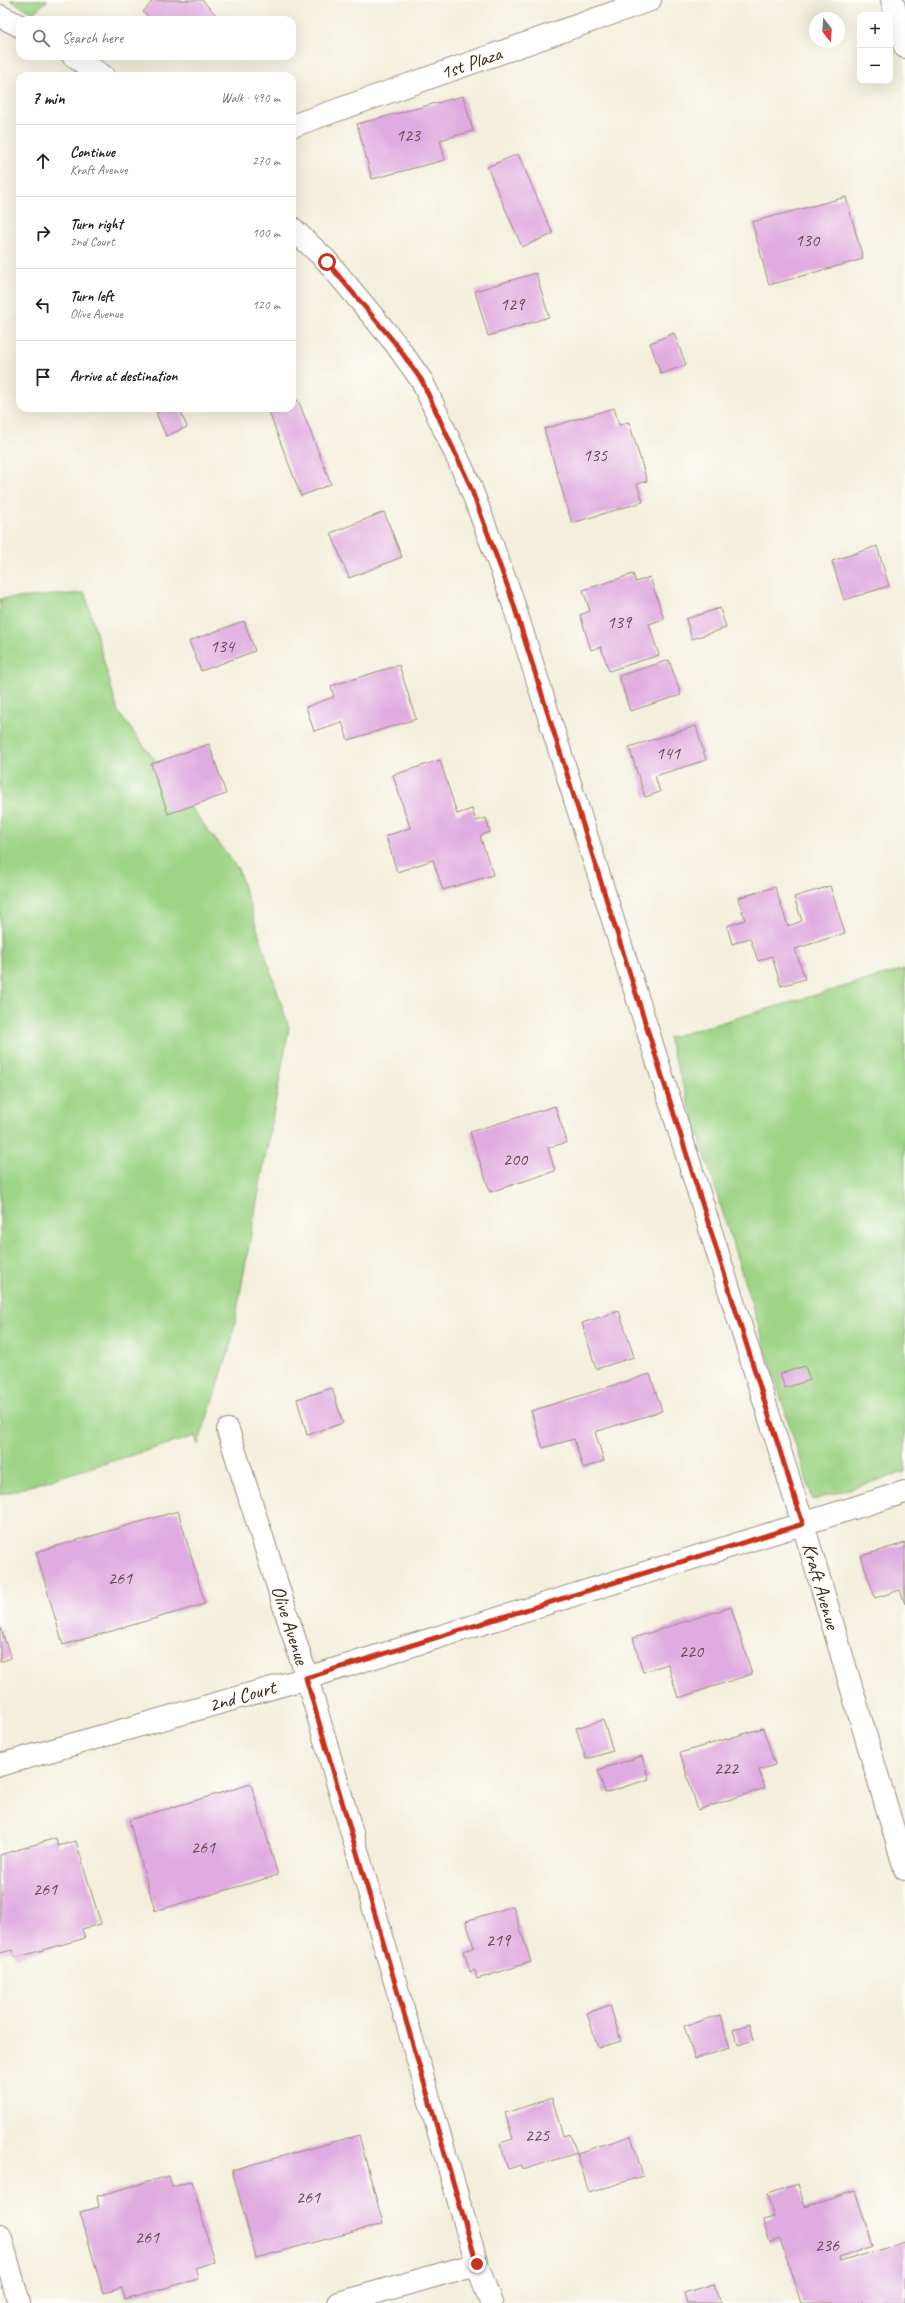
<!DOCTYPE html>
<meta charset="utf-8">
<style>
body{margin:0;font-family:Caveat,sans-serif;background:#f6f6f6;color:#222}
.controls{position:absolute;right:12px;top:12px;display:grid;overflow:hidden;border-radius:8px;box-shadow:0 4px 16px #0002}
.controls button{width:36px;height:36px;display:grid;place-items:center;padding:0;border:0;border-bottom:1px solid #e0e0e0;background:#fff;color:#222;font:20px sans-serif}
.compass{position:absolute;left:809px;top:12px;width:36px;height:36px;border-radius:50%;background:#fff;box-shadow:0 4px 16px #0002;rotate:163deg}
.stop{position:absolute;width:12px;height:12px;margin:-9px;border:3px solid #c8321e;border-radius:50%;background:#fff}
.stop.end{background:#c8321e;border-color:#fff;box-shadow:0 1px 4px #0008}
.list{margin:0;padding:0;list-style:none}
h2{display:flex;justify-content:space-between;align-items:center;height:52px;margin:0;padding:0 16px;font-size:17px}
h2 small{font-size:13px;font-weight:400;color:#767676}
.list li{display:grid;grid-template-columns:26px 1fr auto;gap:12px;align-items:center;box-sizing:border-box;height:72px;padding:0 16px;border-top:1px solid #e0e0e0}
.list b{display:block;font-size:15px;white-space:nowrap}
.list p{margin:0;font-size:13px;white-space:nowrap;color:#767676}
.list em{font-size:13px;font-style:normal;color:#767676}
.icon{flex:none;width:22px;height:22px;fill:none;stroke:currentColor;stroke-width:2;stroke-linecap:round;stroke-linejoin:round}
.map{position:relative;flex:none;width:905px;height:2303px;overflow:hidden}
.search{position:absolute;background:#fff;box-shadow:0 4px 16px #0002;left:16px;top:16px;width:280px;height:44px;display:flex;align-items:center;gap:10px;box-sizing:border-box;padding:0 14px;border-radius:12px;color:#767676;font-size:15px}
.panel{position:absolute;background:#fff;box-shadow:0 4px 16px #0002;left:16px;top:72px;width:280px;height:340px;border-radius:12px}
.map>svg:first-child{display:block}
.green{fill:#9dd486;stroke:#6c7f52}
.building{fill:#e0abe0}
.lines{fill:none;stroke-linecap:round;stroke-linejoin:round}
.minor-casing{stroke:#978c7d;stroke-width:24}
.minor{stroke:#fff;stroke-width:22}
.route{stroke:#c8321e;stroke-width:5}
.labels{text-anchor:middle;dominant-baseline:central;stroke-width:3;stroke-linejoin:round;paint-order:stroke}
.number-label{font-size:18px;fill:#644a4e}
.street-label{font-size:20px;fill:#3b2a1e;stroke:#fdfcf7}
</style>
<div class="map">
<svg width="905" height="2303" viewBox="0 0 905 2303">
<rect width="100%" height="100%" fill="#fdfcf7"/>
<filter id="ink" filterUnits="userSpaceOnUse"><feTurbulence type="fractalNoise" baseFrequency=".025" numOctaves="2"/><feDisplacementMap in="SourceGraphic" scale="8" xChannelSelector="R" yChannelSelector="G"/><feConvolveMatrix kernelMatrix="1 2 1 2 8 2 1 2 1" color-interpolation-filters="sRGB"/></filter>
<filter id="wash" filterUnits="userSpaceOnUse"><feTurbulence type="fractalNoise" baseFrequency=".012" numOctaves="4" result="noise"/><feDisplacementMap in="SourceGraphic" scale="16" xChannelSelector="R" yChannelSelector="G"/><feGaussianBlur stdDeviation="0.9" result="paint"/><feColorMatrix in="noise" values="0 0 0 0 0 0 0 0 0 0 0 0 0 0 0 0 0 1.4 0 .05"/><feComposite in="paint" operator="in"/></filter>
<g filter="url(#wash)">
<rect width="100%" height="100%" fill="#f3efdc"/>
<g class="green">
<polygon points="10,0 48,0 33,13"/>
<polygon points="85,593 118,712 238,869 289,1028 230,1348 198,1445 195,1436 0,1495 0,599"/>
<polygon points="905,969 905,1472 813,1500 668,1038"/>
</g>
<g id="blocks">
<g class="building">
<polygon points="150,0 202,0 221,20 152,20 143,12 152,2"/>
<polygon points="463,96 473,131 440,140 445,160 372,179 357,124"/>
<polygon points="518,154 553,234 522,247 487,167"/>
<polygon points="846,197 863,259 769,285 752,222"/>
<polygon points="536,273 549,317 488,336 475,291"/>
<polygon points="674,333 686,365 661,374 650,343"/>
<polygon points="298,400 331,484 301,496 269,412 279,408 292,408 292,403"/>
<polygon points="170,408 179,408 187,427 166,436 156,413"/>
<polygon points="614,408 619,425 629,422 647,481 637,484 643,502 572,523 544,429"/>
<polygon points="384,512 402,557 349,578 331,533"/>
<polygon points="877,546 889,586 844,600 832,561"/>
<polygon points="633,574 636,582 650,577 664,619 649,624 659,655 609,671 601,647 591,650 580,615 590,611 583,590"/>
<polygon points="720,608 726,628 692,639 686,619"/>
<polygon points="244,621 255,651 201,671 189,641"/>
<polygon points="669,660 681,695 630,711 619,676"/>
<polygon points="399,665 416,719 348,740 342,722 314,731 306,707 334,697 331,686"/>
<polygon points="696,726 706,760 655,776 660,792 645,797 629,747"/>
<polygon points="209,744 226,794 168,814 151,764"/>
<polygon points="440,760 457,814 472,809 476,821 486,818 490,832 480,836 493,875 443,890 433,860 397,872 386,836 410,828 393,775"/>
<polygon points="830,886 845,933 795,949 805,979 781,986 772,956 758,961 750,938 732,944 727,926 745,920 738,898 775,887 788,926 802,921 794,897"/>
<polygon points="555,1106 567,1142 548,1148 555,1171 490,1192 470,1132"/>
<polygon points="619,1311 634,1357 596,1369 582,1323"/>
<polygon points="805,1366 810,1380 785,1388 780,1374"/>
<polygon points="650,1374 662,1411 595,1432 604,1461 583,1468 574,1439 543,1448 531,1411"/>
<polygon points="332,1388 343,1423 307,1435 297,1399"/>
<polygon points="178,1511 205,1604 63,1645 36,1552"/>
<polygon points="905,1543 905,1604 900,1590 875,1598 861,1556"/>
<polygon points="731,1607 752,1674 678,1698 668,1664 643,1672 633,1638"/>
<polygon points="0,1626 11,1658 0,1662"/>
<polygon points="603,1720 613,1751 586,1759 576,1728"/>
<polygon points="763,1728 775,1765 759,1770 765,1788 698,1810 680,1753"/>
<polygon points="642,1756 649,1779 605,1793 598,1770"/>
<polygon points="251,1784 278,1875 155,1911 129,1820"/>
<polygon points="56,1838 58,1846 76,1841 101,1924 82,1929 85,1938 15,1958 12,1950 0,1953 0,1855"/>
<polygon points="513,1906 531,1962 477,1979 475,1970 470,1972 464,1951 474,1947 466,1921"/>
<polygon points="610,2005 621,2041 598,2048 587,2013"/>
<polygon points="720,2015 730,2048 695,2059 684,2026"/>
<polygon points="750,2024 754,2040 738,2045 733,2029"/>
<polygon points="552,2098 563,2136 570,2134 577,2153 631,2136 643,2176 589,2193 577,2153 523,2170 521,2165 508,2169 500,2143 513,2139 505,2113"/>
<polygon points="359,2135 383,2224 256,2258 232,2170"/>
<polygon points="169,2176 172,2187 192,2181 214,2262 195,2268 198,2279 125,2299 122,2288 103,2293 80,2212 99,2207 97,2196"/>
<polygon points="798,2184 805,2207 855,2191 873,2246 839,2258 840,2262 905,2242 905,2303 801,2303 780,2239 770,2243 763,2220 774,2217 767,2194"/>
<polygon points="714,2284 720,2303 687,2303 684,2293"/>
</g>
</g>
</g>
<g filter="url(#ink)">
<use href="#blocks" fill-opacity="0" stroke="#978c7d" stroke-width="1"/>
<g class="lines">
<g class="minor-casing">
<g id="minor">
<polyline points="892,0 905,47"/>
<polyline points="0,16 20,26"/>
<polyline points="73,56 103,76"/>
<polyline points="292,126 650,0"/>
<polyline points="292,228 327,261 395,343 422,381 469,483 510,593 803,1524 905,1869"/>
<polyline points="228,1430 307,1678 477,2264 491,2303"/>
<polyline points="0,1765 307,1678 905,1492"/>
<polyline points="0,2235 19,2303"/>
<polyline points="338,2303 477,2264"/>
</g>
</g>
<use href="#minor" class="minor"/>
</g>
</g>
<g class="lines" filter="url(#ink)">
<polyline class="route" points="327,262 395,343 422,381 469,483 510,593 803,1524 306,1678 477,2264"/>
</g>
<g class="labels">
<g class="number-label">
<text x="408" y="135">123</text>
<text x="807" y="240">130</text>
<text x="512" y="304">129</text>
<text x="595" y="455">135</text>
<text x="619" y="622">139</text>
<text x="222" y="646">134</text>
<text x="668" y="753">141</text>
<text x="515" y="1159">200</text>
<text x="120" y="1578">261</text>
<text x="691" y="1651">220</text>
<text x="726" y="1768">222</text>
<text x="203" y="1847">261</text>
<text x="45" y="1889">261</text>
<text x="498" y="1940">219</text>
<text x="537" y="2135">225</text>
<text x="308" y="2197">261</text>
<text x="147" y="2237">261</text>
<text x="827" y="2245">236</text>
</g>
<g class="street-label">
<text transform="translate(471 63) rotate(-19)">1st Plaza</text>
<text transform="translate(821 1586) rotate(74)">Kraft Avenue</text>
<text transform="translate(290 1625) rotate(72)">Olive Avenue</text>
<text transform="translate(242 1696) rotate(-16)">2nd Court</text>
</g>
</g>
</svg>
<div class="controls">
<button>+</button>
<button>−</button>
</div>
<svg class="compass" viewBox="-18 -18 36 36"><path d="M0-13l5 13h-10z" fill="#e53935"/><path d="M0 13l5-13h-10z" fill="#767676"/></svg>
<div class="stop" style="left:327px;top:262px"></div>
<div class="stop end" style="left:477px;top:2264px"></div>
<div class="search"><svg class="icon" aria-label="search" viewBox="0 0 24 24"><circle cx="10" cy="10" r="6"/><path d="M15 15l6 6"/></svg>Search here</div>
<section class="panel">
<h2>7 min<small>Walk · 490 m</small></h2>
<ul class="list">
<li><svg class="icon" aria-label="ahead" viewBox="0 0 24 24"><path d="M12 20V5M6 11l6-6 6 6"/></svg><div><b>Continue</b><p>Kraft Avenue</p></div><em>270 m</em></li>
<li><svg class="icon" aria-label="right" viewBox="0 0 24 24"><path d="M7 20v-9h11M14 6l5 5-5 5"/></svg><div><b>Turn right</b><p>2nd Court</p></div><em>100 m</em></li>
<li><svg class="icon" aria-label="left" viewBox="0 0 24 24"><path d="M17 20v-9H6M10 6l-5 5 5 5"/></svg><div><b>Turn left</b><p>Olive Avenue</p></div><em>120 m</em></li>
<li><svg class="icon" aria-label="arrive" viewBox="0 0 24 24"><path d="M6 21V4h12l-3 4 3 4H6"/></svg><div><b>Arrive at destination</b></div></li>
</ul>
</section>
</div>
